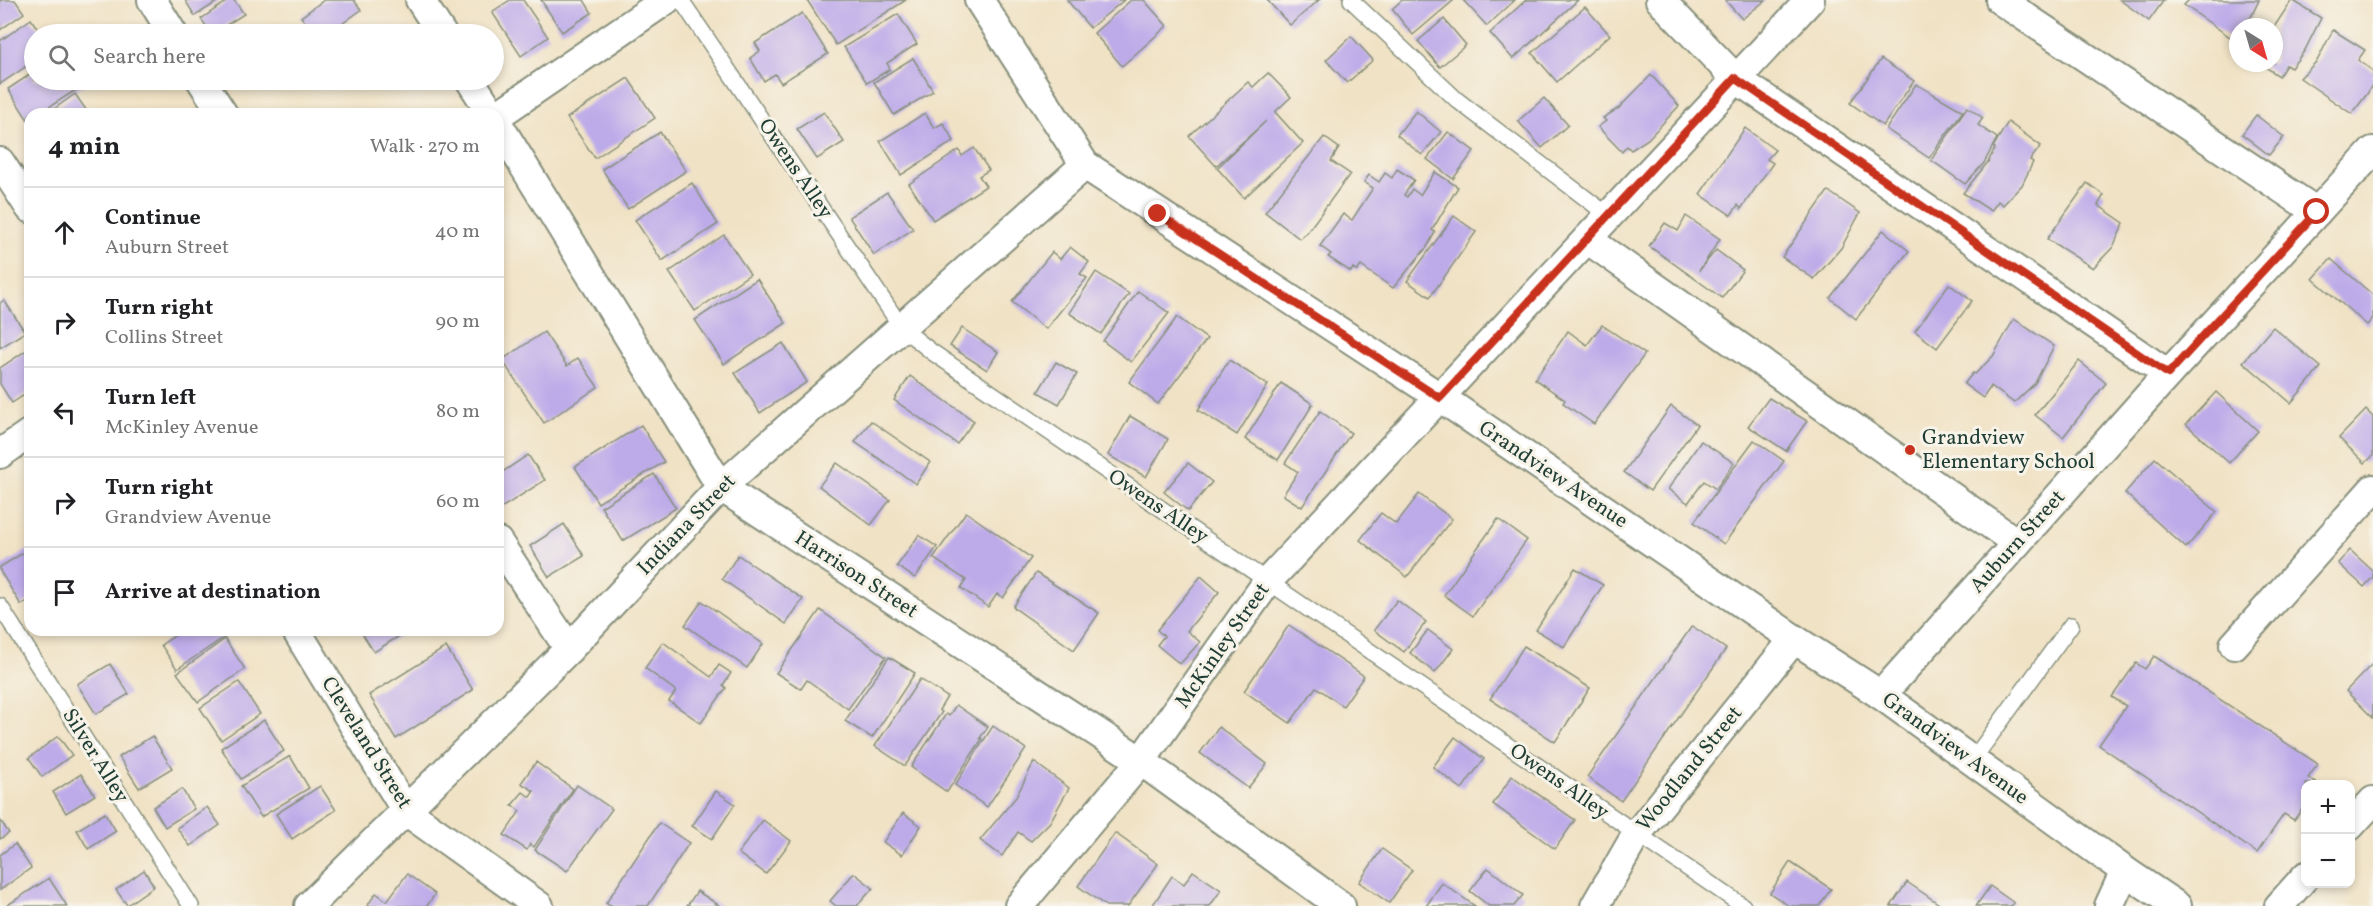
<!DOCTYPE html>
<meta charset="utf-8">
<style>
body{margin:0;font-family:Vollkorn,serif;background:#f6f6f6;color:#202124}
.controls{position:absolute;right:18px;bottom:18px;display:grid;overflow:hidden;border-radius:12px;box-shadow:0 3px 9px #0003}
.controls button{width:54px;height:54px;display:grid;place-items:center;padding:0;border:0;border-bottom:2px solid #e0e0e0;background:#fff;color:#202124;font:30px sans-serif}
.compass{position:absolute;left:2229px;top:18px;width:54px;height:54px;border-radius:50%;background:#fff;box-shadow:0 3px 9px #0003;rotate:143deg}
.stop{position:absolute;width:18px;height:18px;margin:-14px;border:4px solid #c8321e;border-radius:50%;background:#fff}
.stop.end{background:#c8321e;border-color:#fff;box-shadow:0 2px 6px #0008}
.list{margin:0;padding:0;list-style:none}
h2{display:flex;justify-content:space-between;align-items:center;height:78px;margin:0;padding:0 24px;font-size:26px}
h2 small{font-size:20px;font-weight:400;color:#757577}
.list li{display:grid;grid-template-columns:39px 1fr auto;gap:18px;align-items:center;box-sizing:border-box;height:90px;padding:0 24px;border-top:2px solid #e0e0e0}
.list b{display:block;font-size:22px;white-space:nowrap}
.list p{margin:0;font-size:20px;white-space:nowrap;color:#757577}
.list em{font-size:20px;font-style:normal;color:#757577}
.icon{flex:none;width:33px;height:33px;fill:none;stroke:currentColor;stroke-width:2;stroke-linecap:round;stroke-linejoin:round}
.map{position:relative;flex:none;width:2373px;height:906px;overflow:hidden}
.search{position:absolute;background:#fff;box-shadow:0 3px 9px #0003;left:24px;top:24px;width:480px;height:66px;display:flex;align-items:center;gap:15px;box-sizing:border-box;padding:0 21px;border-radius:33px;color:#757577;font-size:22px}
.panel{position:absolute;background:#fff;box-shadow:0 3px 9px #0003;left:24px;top:108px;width:480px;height:528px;border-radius:18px}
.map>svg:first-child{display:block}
.building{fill:#bdabe9}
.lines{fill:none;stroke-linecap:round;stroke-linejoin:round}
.service-casing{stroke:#88907c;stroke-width:18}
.minor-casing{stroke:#88907c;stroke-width:32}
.service{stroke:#fff;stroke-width:15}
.minor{stroke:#fff;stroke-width:28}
.route{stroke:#c8321e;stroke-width:8}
.poi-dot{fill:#c8321e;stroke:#f7f3e8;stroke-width:2}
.labels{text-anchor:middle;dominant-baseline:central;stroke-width:6;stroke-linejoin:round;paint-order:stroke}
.street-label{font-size:21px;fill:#1f3d34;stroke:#f7f3e8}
.poi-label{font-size:21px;fill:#1f3d34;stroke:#f7f3e8;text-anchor:start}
</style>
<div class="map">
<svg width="2373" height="906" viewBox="0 0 2373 906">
<rect width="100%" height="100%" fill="#f7f3e8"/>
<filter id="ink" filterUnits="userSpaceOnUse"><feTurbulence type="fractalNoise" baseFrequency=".0167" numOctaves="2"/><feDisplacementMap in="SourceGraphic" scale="12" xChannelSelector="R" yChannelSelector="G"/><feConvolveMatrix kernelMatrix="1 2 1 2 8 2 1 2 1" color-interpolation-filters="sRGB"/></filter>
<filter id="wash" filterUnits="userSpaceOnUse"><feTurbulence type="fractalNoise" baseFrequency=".008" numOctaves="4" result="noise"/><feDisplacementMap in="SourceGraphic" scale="24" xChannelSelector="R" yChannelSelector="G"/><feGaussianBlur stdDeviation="1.35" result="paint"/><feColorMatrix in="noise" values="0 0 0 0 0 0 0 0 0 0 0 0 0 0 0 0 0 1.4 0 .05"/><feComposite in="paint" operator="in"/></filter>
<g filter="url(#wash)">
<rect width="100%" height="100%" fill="#f0e2c5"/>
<g id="blocks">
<g class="building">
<polygon points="0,0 15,0 24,13 0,30"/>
<polygon points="185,0 220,0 195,16"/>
<polygon points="229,0 234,0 244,14 212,34 201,19"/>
<polygon points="324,0 354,0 361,10 328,34 315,34 301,17"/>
<polygon points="510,0 523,0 548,37 521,56 492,12"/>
<polygon points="541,0 584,0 592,13 562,32"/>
<polygon points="807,0 906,0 836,45"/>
<polygon points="1067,0 1124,0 1090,28"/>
<polygon points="1131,0 1144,0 1167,26 1122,66 1094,33"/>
<polygon points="1267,0 1319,0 1290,25"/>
<polygon points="1402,0 1454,0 1413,35 1392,9"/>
<polygon points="1463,0 1515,0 1487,26"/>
<polygon points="1526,0 1578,0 1513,59 1490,33"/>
<polygon points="1725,0 1766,0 1742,19"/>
<polygon points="2120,0 2164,0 2149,21"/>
<polygon points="2189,0 2259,0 2251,17 2241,27 2238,27 2230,37 2184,5"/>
<polygon points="2292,0 2321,18 2305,50 2291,68 2286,65 2279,76 2259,63 2274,63 2274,27"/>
<polygon points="1585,7 1610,35 1557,82 1532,53"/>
<polygon points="802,13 828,54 781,83 775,74 764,81 750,58 760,51 755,43"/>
<polygon points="898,14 917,44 887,63 890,69 867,83 844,47"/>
<polygon points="31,19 41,34 34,34 34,61 0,84 0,41"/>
<polygon points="1444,19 1466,45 1440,67 1418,41"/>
<polygon points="2333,30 2365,50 2358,60 2373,71 2373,83 2367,94 2352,114 2300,78 2317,61"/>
<polygon points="1351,36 1373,60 1347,83 1326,60"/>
<polygon points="913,58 933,91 894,115 874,82"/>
<polygon points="1881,59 1914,81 1883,126 1850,103"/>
<polygon points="34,72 34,80 92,80 38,114 30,114 28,120 8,89"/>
<polygon points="1268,73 1291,97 1275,112 1303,143 1244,198 1217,168 1266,121 1216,166 1189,136 1248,82 1253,87"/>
<polygon points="1651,75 1679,106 1648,139 1631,150 1627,146 1622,152 1598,127 1606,121 1603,118 1619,108"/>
<polygon points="628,78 655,118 595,158 567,118"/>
<polygon points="1916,84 1963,111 1929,158 1886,129"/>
<polygon points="75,94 89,114 47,114"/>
<polygon points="1544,98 1568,125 1542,148 1518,121"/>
<polygon points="1967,107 1983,118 1978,125 1997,138 1984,163 1965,184 1931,160"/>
<polygon points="1416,111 1441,132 1422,155 1397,135"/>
<polygon points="824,112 844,142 817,159 797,129"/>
<polygon points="925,113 934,128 943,123 954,141 901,175 880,141"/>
<polygon points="2256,115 2284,137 2269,155 2242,134"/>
<polygon points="2008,122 2041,146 2030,160 2033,162 2022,185 2003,205 1998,201 1991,211 1963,193 1988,162 1995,148 1993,147"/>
<polygon points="1745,128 1775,150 1767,159 1773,163 1741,209 1738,205 1731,215 1700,194"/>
<polygon points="660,132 686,171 628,209 602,169"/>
<polygon points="1448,132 1474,151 1453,179 1427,159"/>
<polygon points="1324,137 1339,148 1331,161 1350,174 1308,231 1300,239 1265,212"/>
<polygon points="974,148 989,170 979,176 986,186 933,220 909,184 959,150 962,156"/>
<polygon points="1397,169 1414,180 1404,195 1407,197 1412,189 1420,195 1435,172 1458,187 1432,230 1435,232 1427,247 1393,288 1361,266 1357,271 1353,268 1351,272 1328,257 1331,254 1320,246 1343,214 1352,220 1373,188 1364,182 1369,175 1379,182 1385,173 1392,178"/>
<polygon points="692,183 718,224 662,261 635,220"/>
<polygon points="2087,183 2104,195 2098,205 2124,223 2113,247 2093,268 2047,239"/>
<polygon points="1828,191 1860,213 1841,248 1814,279 1782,257"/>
<polygon points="887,192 913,229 874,255 849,217"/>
<polygon points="1454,216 1476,232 1430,297 1407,281"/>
<polygon points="1686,216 1720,239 1699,271 1716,250 1743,270 1722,298 1649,246 1665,223 1678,231"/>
<polygon points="1883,230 1909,251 1856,319 1830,298"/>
<polygon points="724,235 750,274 695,311 669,272"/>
<polygon points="1070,247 1089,262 1080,274 1087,278 1046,329 1012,302 1052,252 1060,259"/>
<polygon points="2331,259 2373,295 2373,318 2367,325 2313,279"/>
<polygon points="1096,272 1129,294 1101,334 1069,313"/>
<polygon points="757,279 786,323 724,364 695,320"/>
<polygon points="1949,284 1972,301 1937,348 1915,331"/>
<polygon points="1138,291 1169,313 1131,362 1103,341"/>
<polygon points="4,300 25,332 0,348 0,303"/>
<polygon points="1177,317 1207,339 1158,404 1129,382"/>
<polygon points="2014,319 2054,346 2035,383 2014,403 1991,386 1983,398 1964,384 1973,373 1975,374 1993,356"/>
<polygon points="1602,325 1645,354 1594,424 1563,403 1565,400 1535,379 1568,331 1587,345"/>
<polygon points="2273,327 2321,367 2291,403 2243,362"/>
<polygon points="962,328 998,352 987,370 950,346"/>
<polygon points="544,332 567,366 578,358 598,387 544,423 502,360"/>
<polygon points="783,343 807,382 760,413 735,373"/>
<polygon points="30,348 30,391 12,403 0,384 0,368"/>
<polygon points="1229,360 1268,385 1237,435 1198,410"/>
<polygon points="2079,361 2106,383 2063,437 2035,415"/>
<polygon points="1056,362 1077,374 1059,404 1038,392"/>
<polygon points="910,376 974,421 957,444 894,400"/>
<polygon points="1281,383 1313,404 1278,460 1245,439"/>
<polygon points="2216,392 2258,431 2229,463 2186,424"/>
<polygon points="1769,398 1807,421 1786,451 1748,426"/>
<polygon points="1671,406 1697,425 1650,491 1624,472"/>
<polygon points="2366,410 2373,417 2373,456 2365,463 2339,438"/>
<polygon points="1320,411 1351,433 1302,507 1283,495 1298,472 1285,463"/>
<polygon points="1130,416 1168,439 1146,477 1108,455"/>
<polygon points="871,421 930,462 916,484 855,442"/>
<polygon points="641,425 664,462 598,503 575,467"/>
<polygon points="1754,440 1784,461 1724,544 1694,522"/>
<polygon points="1701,441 1734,463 1716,489 1704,481 1688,503 1668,489"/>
<polygon points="528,455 545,480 498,510 498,475"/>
<polygon points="2155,458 2217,512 2186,548 2125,493"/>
<polygon points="837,463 890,500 871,525 819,486"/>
<polygon points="1188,463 1212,482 1188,511 1164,492"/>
<polygon points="654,474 676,508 623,541 601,507"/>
<polygon points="1419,494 1452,519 1407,577 1360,540 1381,513 1396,524"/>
<polygon points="966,512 1031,558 1003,598 997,594 988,607 961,588 966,580 933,558"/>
<polygon points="1498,519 1527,540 1473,616 1444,595"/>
<polygon points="564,524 584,556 549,577 530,546"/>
<polygon points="919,535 937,547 915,578 897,566"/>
<polygon points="28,550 30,553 30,600 21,605 0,571 0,567"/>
<polygon points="2350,550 2373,571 2373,577 2364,587 2338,563"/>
<polygon points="738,555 803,599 786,624 722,579"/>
<polygon points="1575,568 1603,585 1564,647 1536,630"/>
<polygon points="1036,573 1099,613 1074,650 1013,607"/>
<polygon points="1201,576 1219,592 1187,631 1200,642 1180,664 1157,645 1164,636 1157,630"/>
<polygon points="1397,600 1426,622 1404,652 1374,630"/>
<polygon points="702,601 763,644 747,668 685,625"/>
<polygon points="820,610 886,657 848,709 807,680 801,689 776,673"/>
<polygon points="1289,625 1364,676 1343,706 1316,687 1290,723 1244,691"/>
<polygon points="1692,626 1726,649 1621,801 1587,777"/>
<polygon points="183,630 222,630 226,636 177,669 161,645"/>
<polygon points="360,630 409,630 374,652"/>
<polygon points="1428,630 1453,649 1435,673 1410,653"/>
<polygon points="225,639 245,669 198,702 177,673"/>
<polygon points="663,642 711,677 719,665 731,673 723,685 726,688 701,723 669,701 676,691 645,668"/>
<polygon points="1524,646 1590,688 1555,742 1490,699"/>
<polygon points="446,647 473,690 396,739 369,695"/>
<polygon points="2154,656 2318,764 2308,778 2318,784 2306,784 2306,804 2294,820 2284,814 2257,853 2099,745 2126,706 2112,697 2136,663 2145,669"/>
<polygon points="889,657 915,673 872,738 845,721"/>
<polygon points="2373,663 2373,718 2346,691"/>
<polygon points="110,664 129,694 96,714 77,684"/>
<polygon points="920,679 947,697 939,710 942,712 905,766 875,746"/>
<polygon points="239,682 260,714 221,740 200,708"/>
<polygon points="956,705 988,727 980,738 982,739 947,792 911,767 946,714 949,716"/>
<polygon points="264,720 284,751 241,779 221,748"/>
<polygon points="993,726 1026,749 987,807 955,785"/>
<polygon points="1219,727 1267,764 1248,788 1200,753"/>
<polygon points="58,736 72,755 42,777 29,758"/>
<polygon points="152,736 172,768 139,788 119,757"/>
<polygon points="1455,737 1484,759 1462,789 1433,767"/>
<polygon points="290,756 309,788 261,817 241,786"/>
<polygon points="536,762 573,789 534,847 530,844 527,850 504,835 520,811 512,805 523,792 530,797 534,791 521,783"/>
<polygon points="1034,762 1069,788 1050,822 1031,841 1018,832 1002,856 980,840 1016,797"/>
<polygon points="81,774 95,795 66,813 53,792"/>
<polygon points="1512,776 1575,820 1555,849 1493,804"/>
<polygon points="577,785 612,809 567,871 535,850"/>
<polygon points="320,786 336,810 292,839 276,814"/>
<polygon points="182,789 194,809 165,827 153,807"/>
<polygon points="716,791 735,804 712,839 692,826"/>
<polygon points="207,807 220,825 190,846 177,828"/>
<polygon points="105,813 116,831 88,849 77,830"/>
<polygon points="903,813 921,826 902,855 883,842"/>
<polygon points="0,820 9,833 0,839"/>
<polygon points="763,820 791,841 766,874 738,853"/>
<polygon points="659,823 689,843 648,906 610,906 606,903"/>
<polygon points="1115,833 1158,864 1128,906 1106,906 1078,886"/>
<polygon points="15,844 31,868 0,890 0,855"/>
<polygon points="1382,849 1412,870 1389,903 1359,882"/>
<polygon points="1790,862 1831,889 1819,906 1789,906 1770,893"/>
<polygon points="1488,868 1523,895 1514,906 1489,906 1470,891"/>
<polygon points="144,870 154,886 127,905 116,890"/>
<polygon points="1193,871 1221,890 1210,906 1152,906 1172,876 1184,884"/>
<polygon points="854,873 873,888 857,906 836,906 830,901"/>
<polygon points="407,874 435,894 427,906 367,906 376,893 387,901"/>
<polygon points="49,878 67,906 6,906"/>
<polygon points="1907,882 1942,906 1891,906"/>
<polygon points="1442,883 1475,906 1426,906"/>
<polygon points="1990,886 2014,903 2011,906 1976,906"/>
<polygon points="697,891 720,906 687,906"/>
</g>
</g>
</g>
<g filter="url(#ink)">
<use href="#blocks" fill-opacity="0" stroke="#88907c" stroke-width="1.5"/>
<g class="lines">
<g class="service-casing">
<g id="service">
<polyline points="681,0 902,328 932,352 1743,906"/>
<polyline points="1351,0 1457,100 1609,216"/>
<polyline points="0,606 191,906"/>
<polyline points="1972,761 2071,625"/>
</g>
</g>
<g class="minor-casing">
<g id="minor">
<polyline points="152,0 173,34"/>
<polyline points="420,0 442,34"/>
<polyline points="979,0 1085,165 1441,398 1794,639 1881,695 2125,871 2177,906"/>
<polyline points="1660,0 1735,78 2168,374"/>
<polyline points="2000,0 2317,212"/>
<polyline points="201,80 223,114"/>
<polyline points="470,80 492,114"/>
<polyline points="498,115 666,0"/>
<polyline points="498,124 721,487 1141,761 1341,906"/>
<polyline points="0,162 30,208"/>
<polyline points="1587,239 2017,543"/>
<polyline points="0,454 30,433"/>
<polyline points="498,542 569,649"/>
<polyline points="296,630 406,811 539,906"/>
<polyline points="2234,645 2373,489"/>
<polyline points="1881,695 2168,374 2373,151"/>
<polyline points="2350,826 2373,801"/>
<polyline points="309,906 569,649 721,487 1085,165"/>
<polyline points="1019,906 1141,761 1268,581 1810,0"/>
<polyline points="1595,906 1636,835 1794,639"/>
<polyline points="2109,906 2125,871"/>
<polyline points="2279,906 2306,876"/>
</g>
</g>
<use href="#service" class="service"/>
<use href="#minor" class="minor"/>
</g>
</g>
<g class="lines" filter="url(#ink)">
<polyline class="route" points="1158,214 1440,398 1735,78 2168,374 2317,212"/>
</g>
<circle class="poi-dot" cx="1910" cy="450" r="6"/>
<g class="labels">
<g class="street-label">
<text transform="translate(795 169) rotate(56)">Owens Alley</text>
<text transform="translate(1553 475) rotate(34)">Grandview Avenue</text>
<text transform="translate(1158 507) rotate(34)">Owens Alley</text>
<text transform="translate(687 525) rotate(-46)">Indiana Street</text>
<text transform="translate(2018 542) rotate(-48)">Auburn Street</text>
<text transform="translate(856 575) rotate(33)">Harrison Street</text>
<text transform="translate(1223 646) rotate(-55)">McKinley Street</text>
<text transform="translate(366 743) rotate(58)">Cleveland Street</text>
<text transform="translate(1955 749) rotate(36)">Grandview Avenue</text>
<text transform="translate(95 756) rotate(58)">Silver Alley</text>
<text transform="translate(1690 769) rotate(-51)">Woodland Street</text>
<text transform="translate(1559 782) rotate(35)">Owens Alley</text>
</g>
<g class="poi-label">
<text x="1922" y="438">Grandview<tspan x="1922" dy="24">Elementary School</tspan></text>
</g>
</g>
</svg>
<div class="controls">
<button>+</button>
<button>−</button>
</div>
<svg class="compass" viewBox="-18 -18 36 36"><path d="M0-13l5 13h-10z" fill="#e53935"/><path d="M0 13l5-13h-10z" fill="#757577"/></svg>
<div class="stop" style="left:2317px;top:212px"></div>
<div class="stop end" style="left:1158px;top:214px"></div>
<div class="search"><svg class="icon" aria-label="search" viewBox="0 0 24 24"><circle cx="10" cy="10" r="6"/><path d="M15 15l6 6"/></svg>Search here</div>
<section class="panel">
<h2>4 min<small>Walk · 270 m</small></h2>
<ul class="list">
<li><svg class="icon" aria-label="ahead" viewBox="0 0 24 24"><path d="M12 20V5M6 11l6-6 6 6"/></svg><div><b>Continue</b><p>Auburn Street</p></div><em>40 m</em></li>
<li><svg class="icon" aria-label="right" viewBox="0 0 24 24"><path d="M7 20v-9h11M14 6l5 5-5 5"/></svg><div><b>Turn right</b><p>Collins Street</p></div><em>90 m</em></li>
<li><svg class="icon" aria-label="left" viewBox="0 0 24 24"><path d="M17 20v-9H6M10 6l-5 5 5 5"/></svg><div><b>Turn left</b><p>McKinley Avenue</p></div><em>80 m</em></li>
<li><svg class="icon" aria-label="right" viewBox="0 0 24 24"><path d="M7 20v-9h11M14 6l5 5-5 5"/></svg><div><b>Turn right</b><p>Grandview Avenue</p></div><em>60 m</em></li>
<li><svg class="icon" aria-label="arrive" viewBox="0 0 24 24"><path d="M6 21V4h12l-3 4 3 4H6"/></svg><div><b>Arrive at destination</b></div></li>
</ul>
</section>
</div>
